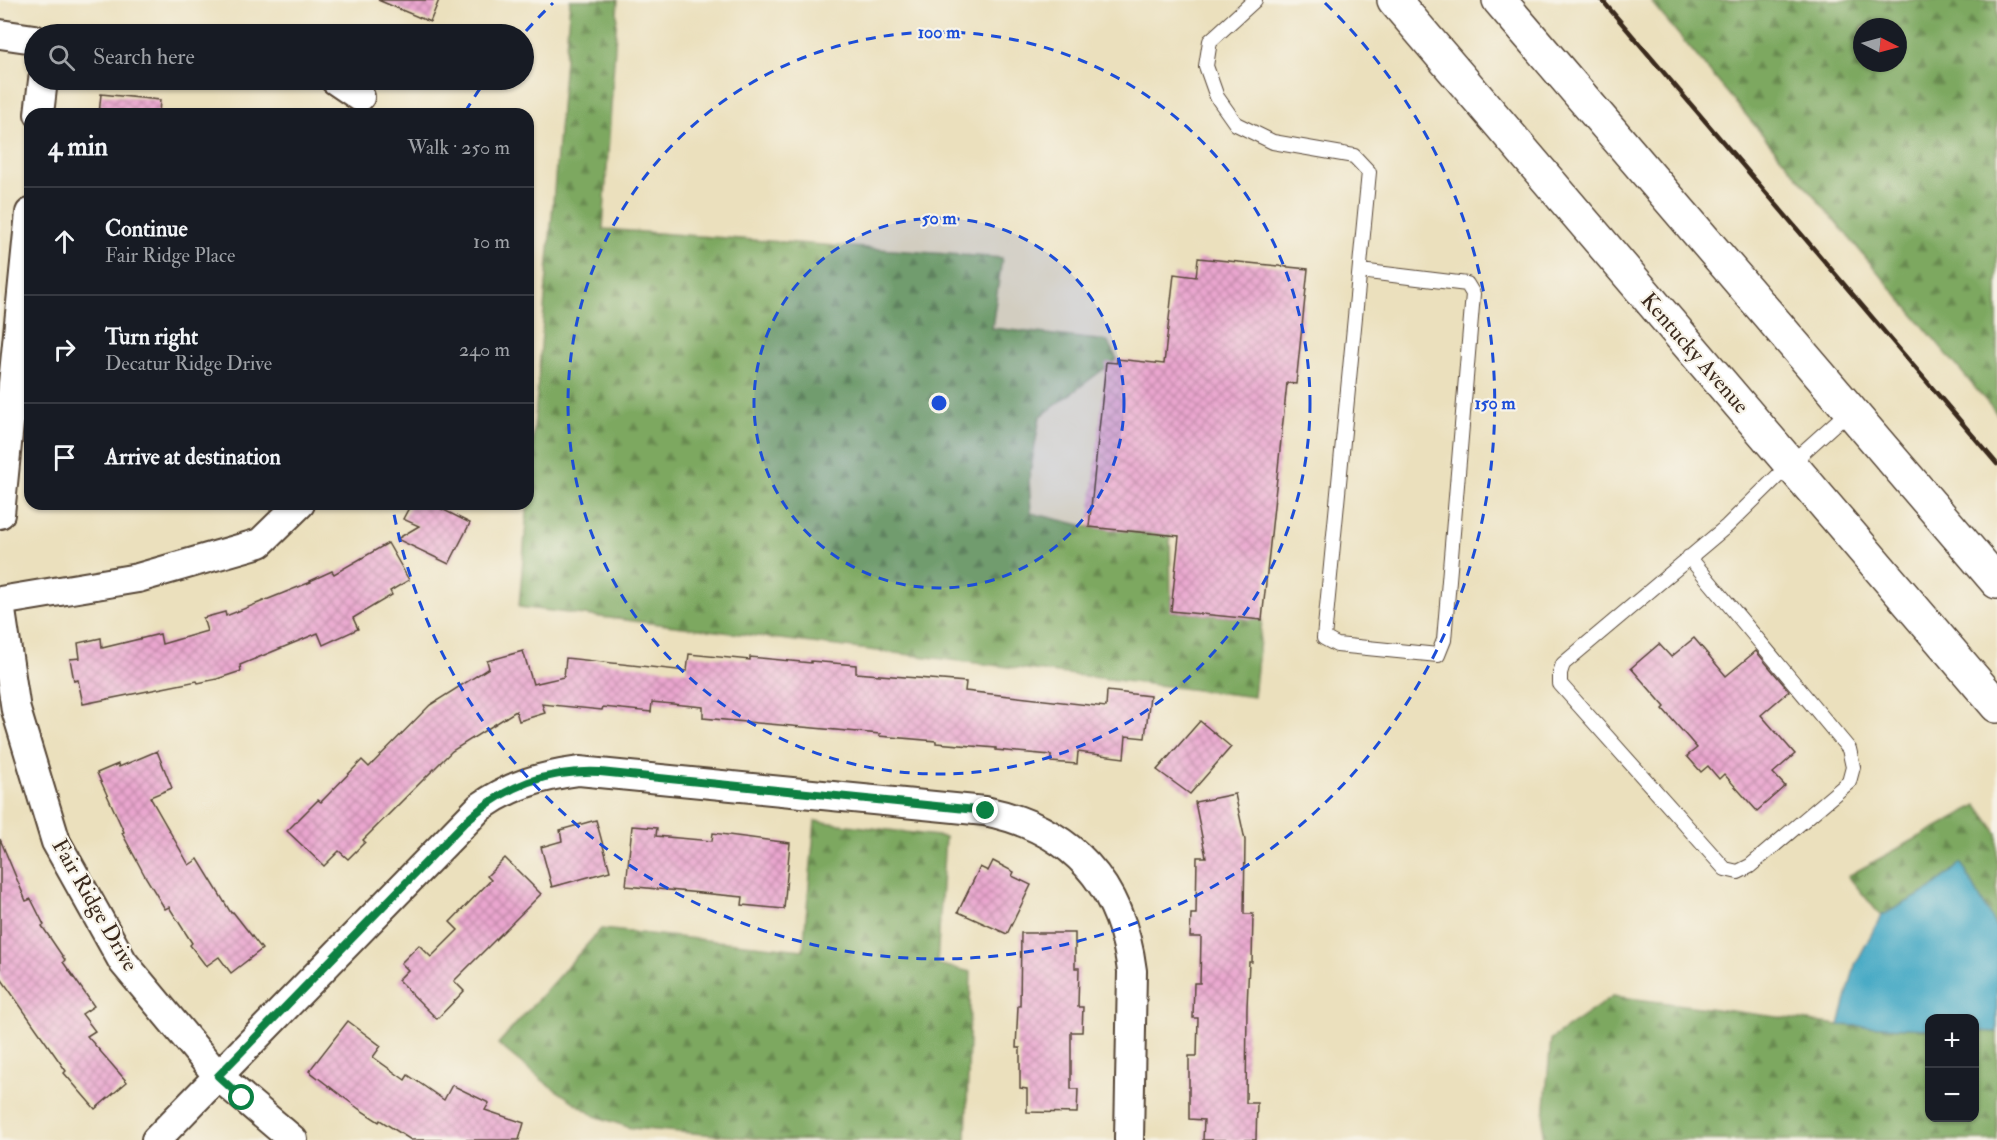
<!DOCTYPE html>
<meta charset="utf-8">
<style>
body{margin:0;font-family:"IM FELL Double Pica",serif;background:#242831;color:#f1f3f6}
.controls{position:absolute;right:18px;bottom:18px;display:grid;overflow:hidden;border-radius:12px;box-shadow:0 2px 4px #0004}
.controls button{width:54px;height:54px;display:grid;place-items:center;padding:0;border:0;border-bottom:2px solid #363941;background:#171b24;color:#f1f3f6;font:30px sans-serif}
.compass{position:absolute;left:1853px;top:18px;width:54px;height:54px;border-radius:50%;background:#171b24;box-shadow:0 2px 4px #0004;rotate:96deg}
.stop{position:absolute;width:18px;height:18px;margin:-14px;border:4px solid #0b8043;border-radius:50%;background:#fff}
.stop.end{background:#0b8043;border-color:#fff;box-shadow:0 2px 6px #0008}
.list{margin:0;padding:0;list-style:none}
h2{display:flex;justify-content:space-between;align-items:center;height:78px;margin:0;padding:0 24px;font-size:26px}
h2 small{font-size:20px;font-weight:400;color:#9ea1a6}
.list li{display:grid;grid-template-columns:39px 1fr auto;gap:18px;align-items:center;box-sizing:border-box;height:108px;padding:0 24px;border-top:2px solid #363941}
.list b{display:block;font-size:22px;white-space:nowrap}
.list p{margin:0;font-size:20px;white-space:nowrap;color:#9ea1a6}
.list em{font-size:20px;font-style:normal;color:#9ea1a6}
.icon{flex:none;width:33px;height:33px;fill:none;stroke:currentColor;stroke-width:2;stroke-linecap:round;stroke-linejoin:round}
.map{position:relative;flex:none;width:1997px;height:1140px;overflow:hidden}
.search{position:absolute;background:#171b24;box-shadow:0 2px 4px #0004;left:24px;top:24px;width:510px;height:66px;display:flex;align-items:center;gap:15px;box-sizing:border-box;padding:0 21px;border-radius:33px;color:#9ea1a6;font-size:22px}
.panel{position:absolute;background:#171b24;box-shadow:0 2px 4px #0004;left:24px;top:108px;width:510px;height:402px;border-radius:18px}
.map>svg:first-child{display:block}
.forest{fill:url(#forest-firs);stroke:#5c693f;stroke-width:1.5;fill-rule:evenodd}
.water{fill:#45a9c5;stroke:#406a72;stroke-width:1.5}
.building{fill:url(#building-cross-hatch)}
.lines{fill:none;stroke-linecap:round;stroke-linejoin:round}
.service-casing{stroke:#554536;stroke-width:16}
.minor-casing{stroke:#554536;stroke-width:32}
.primary-casing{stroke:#554536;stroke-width:36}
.service{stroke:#fff;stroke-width:14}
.minor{stroke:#fff;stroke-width:28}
.primary{stroke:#fff;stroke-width:33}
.rail{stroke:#3b2a1e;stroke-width:4.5}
.route{stroke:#0b8043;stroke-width:8}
.ring{fill:none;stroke:#1d4ed8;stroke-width:3;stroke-dasharray:10 8}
.labels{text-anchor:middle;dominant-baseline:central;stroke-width:4.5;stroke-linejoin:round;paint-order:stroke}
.street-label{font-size:22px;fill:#3b2a1e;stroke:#f7f3e8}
.centre{fill:#1d4ed8;stroke:#f7f3e8;stroke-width:3}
.ring-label{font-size:18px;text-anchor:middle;font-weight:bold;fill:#1d4ed8;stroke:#f7f3e8;stroke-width:4.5;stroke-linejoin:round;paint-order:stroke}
</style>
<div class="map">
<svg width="1997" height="1140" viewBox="0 0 1997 1140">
<defs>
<pattern id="forest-firs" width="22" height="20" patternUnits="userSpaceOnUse" patternTransform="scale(1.5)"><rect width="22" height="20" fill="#7da860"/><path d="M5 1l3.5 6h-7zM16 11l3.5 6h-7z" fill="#68894f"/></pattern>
<pattern id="building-cross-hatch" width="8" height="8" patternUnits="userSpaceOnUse" patternTransform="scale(1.5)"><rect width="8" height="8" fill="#eaa6cf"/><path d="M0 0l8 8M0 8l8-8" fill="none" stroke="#bf87a7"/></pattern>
</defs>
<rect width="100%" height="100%" fill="#f7f3e8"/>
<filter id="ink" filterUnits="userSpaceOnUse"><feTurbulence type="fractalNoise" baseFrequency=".0167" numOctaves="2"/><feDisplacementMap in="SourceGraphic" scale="12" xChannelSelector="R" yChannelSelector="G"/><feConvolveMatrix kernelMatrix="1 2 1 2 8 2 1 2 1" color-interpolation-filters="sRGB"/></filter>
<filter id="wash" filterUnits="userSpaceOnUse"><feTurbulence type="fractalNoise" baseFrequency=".008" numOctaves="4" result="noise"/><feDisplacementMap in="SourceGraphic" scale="24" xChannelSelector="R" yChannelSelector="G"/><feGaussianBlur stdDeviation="1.35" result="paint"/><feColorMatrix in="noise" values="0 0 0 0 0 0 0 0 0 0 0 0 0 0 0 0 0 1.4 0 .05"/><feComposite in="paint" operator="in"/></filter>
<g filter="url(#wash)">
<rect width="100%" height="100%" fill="#ebe0bd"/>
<g class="forest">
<polygon points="570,0 618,0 603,229 1002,258 992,328 1107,341 1117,359 1040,417 1029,479 1031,513 1089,527 1170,535 1171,611 1262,620 1254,697 519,607"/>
<path d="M1657,0H1997V414L1652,3ZM1862,27H1898V63H1862Z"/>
<polygon points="1977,805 1997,833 1997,929 1961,863 1931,889 1881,916 1848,876"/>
<polygon points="815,821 945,837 937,964 971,972 966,1140 777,1140 631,1128 595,1116 547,1084 498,1044 601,929 803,950"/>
<polygon points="1613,996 1839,1025 1929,1029 1930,1118 1974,1118 1975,1031 1997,1032 1997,1140 1542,1140 1551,1039"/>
</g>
<polygon class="water" points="1961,863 1997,929 1997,1032 1975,1031 1974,1018 1930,1018 1929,1029 1839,1025 1855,965 1881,916 1931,889"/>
<g id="blocks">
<g class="building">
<polygon points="378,0 439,0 430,22"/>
<polygon points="101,94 160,100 159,114 99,114"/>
<polygon points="1198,258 1308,269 1296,384 1287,383 1262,620 1171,611 1179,536 1089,527 1106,362 1117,363 1117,359 1164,364 1174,274 1196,277"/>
<polygon points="411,504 432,504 470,523 449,564 397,539 419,526 403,519"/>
<polygon points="388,543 409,580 390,591 392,595 353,618 358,629 323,645 318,633 240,665 241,671 217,679 198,683 197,681 83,704 78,680 74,681 70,659 80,658 78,643 101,638 102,648 160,634 162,644 207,631 203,618 225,612 226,616 311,582 310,581 332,571 334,574"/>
<polygon points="1694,638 1726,676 1756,651 1789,691 1761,715 1795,754 1773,773 1785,786 1757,811 1724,774 1719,779 1708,766 1701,772 1687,756 1697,748 1663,709 1665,707 1631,668 1659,644 1671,657"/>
<polygon points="523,651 533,684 564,677 566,658 687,671 689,654 750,660 750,657 811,663 811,661 856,665 856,673 966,682 965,691 1106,707 1107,691 1150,696 1145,738 1126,736 1124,758 1078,752 1077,764 1051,762 1051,755 996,750 996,748 936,743 936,741 879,736 880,734 703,718 703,707 652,702 651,712 603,707 602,710 542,704 545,713 519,721 516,711 452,751 363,840 365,842 348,859 339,851 324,866 287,831 318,800 321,802 362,760 369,767 430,705 489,668 487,661"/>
<polygon points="1200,721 1231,747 1190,794 1157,770"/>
<polygon points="157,751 172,788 150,797 189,865 198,859 231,913 233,912 262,949 231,973 219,957 206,966 190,945 192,943 169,907 165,909 145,876 122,833 124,832 97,773 118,764 119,767"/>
<polygon points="1235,794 1245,840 1244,914 1253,914 1252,962 1249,962 1247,1007 1246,1103 1257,1103 1256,1140 1203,1140 1204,1120 1189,1119 1189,1056 1197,1056 1198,1018 1193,1018 1194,983 1200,983 1201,937 1190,937 1191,914 1196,914 1197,857 1206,857 1195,802"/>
<polygon points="596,820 610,871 552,887 541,847 562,841 560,830"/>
<polygon points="632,826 657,828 656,836 712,841 713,833 790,843 784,909 742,905 743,897 626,886"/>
<polygon points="0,839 26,901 31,899 44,925 42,926 65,960 63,962 94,1006 82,1014 95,1031 87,1036 127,1082 95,1109 64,1073 66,1071 0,977"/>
<polygon points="505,858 541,894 454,981 464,991 437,1019 398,980 408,970 401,963 419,945 431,957 458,930 450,922 491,880 487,876"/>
<polygon points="993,861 1014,872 1012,876 1031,885 1007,934 958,912 980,867 988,871"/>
<polygon points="1021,933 1075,933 1075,968 1079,968 1078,1007 1083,1007 1082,1032 1071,1032 1071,1089 1078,1089 1077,1113 1027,1112 1027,1089 1020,1088 1020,1048 1016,1048 1018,1006 1020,1006"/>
<polygon points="348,1021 381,1046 373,1057 405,1080 408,1075 444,1100 452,1085 489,1103 485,1110 524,1123 519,1140 411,1140 380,1120 379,1122 359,1109 309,1071"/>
</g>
</g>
</g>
<g filter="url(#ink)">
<use href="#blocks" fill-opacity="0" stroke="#554536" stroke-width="1.5"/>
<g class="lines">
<g class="service-casing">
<g id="service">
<polyline points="1255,0 1210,41 1206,66 1217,97 1236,124 1273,142 1354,156 1369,172 1324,638 1337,645 1438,655 1444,640 1473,294 1467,284 1360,271"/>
<polyline points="1689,557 1849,749 1853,767 1849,782 1750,866 1738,872 1725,869 1560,684 1560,673 1563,664 1727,526 1790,464 1850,410"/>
</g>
</g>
<g class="minor-casing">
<g id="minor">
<polyline points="0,34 34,39"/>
<polyline points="335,80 360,97"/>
<polyline points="39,114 43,80"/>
<polyline points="0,514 30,213"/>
<polyline points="0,601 138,578 260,543 300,504"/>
<polyline points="0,604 16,710 56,842 123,962 218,1076 293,1140"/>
<path d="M156,1140L480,807C511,785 542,776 579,771L985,811C1072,829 1121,883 1132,971L1129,1140"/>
</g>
</g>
<g class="primary-casing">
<g id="primary">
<polyline points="1394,0 1997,706"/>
<polyline points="1499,0 1997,582"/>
</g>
</g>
<use href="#service" class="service"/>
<use href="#minor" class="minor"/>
<use href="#primary" class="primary"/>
<polyline class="rail" points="1602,0 1997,464"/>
</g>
</g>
<g class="lines" filter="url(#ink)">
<path class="route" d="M242,1098L218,1076L466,821C507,785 545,770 600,772L986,811"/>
</g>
<circle cx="939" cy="403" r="185" fill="#1d4ed8" fill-opacity=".12"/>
<g class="ring">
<circle cx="939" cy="403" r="185"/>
<circle cx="939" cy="403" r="371"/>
<path d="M465 112A556 556 0 0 1 486 80M526 31A556 556 0 0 1 553 3M1325 3A556 556 0 1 1 392 504"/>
</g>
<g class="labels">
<g class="street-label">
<text transform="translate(1695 353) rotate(49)">Kentucky Avenue</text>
<text transform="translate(95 905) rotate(60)">Fair Ridge Drive</text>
</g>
</g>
<circle cx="939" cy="403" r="9" class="centre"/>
<g class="ring-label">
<text x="939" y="38">100 m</text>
<text x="939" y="224">50 m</text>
<text x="1495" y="409">150 m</text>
</g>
</svg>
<div class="controls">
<button>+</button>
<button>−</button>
</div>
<svg class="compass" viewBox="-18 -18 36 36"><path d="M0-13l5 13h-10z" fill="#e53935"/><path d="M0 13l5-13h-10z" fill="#9ea1a6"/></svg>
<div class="stop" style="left:242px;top:1098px"></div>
<div class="stop end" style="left:986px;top:811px"></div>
<div class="search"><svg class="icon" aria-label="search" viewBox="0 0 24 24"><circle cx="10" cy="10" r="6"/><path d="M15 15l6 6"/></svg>Search here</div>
<section class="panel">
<h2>4 min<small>Walk · 250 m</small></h2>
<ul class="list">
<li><svg class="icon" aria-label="ahead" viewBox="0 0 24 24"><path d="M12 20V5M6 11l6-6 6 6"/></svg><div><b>Continue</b><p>Fair Ridge Place</p></div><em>10 m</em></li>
<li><svg class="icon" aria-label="right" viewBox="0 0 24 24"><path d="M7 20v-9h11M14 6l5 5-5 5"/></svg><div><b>Turn right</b><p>Decatur Ridge Drive</p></div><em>240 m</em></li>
<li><svg class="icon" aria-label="arrive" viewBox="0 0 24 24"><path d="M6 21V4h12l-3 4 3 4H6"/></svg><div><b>Arrive at destination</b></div></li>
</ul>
</section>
</div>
